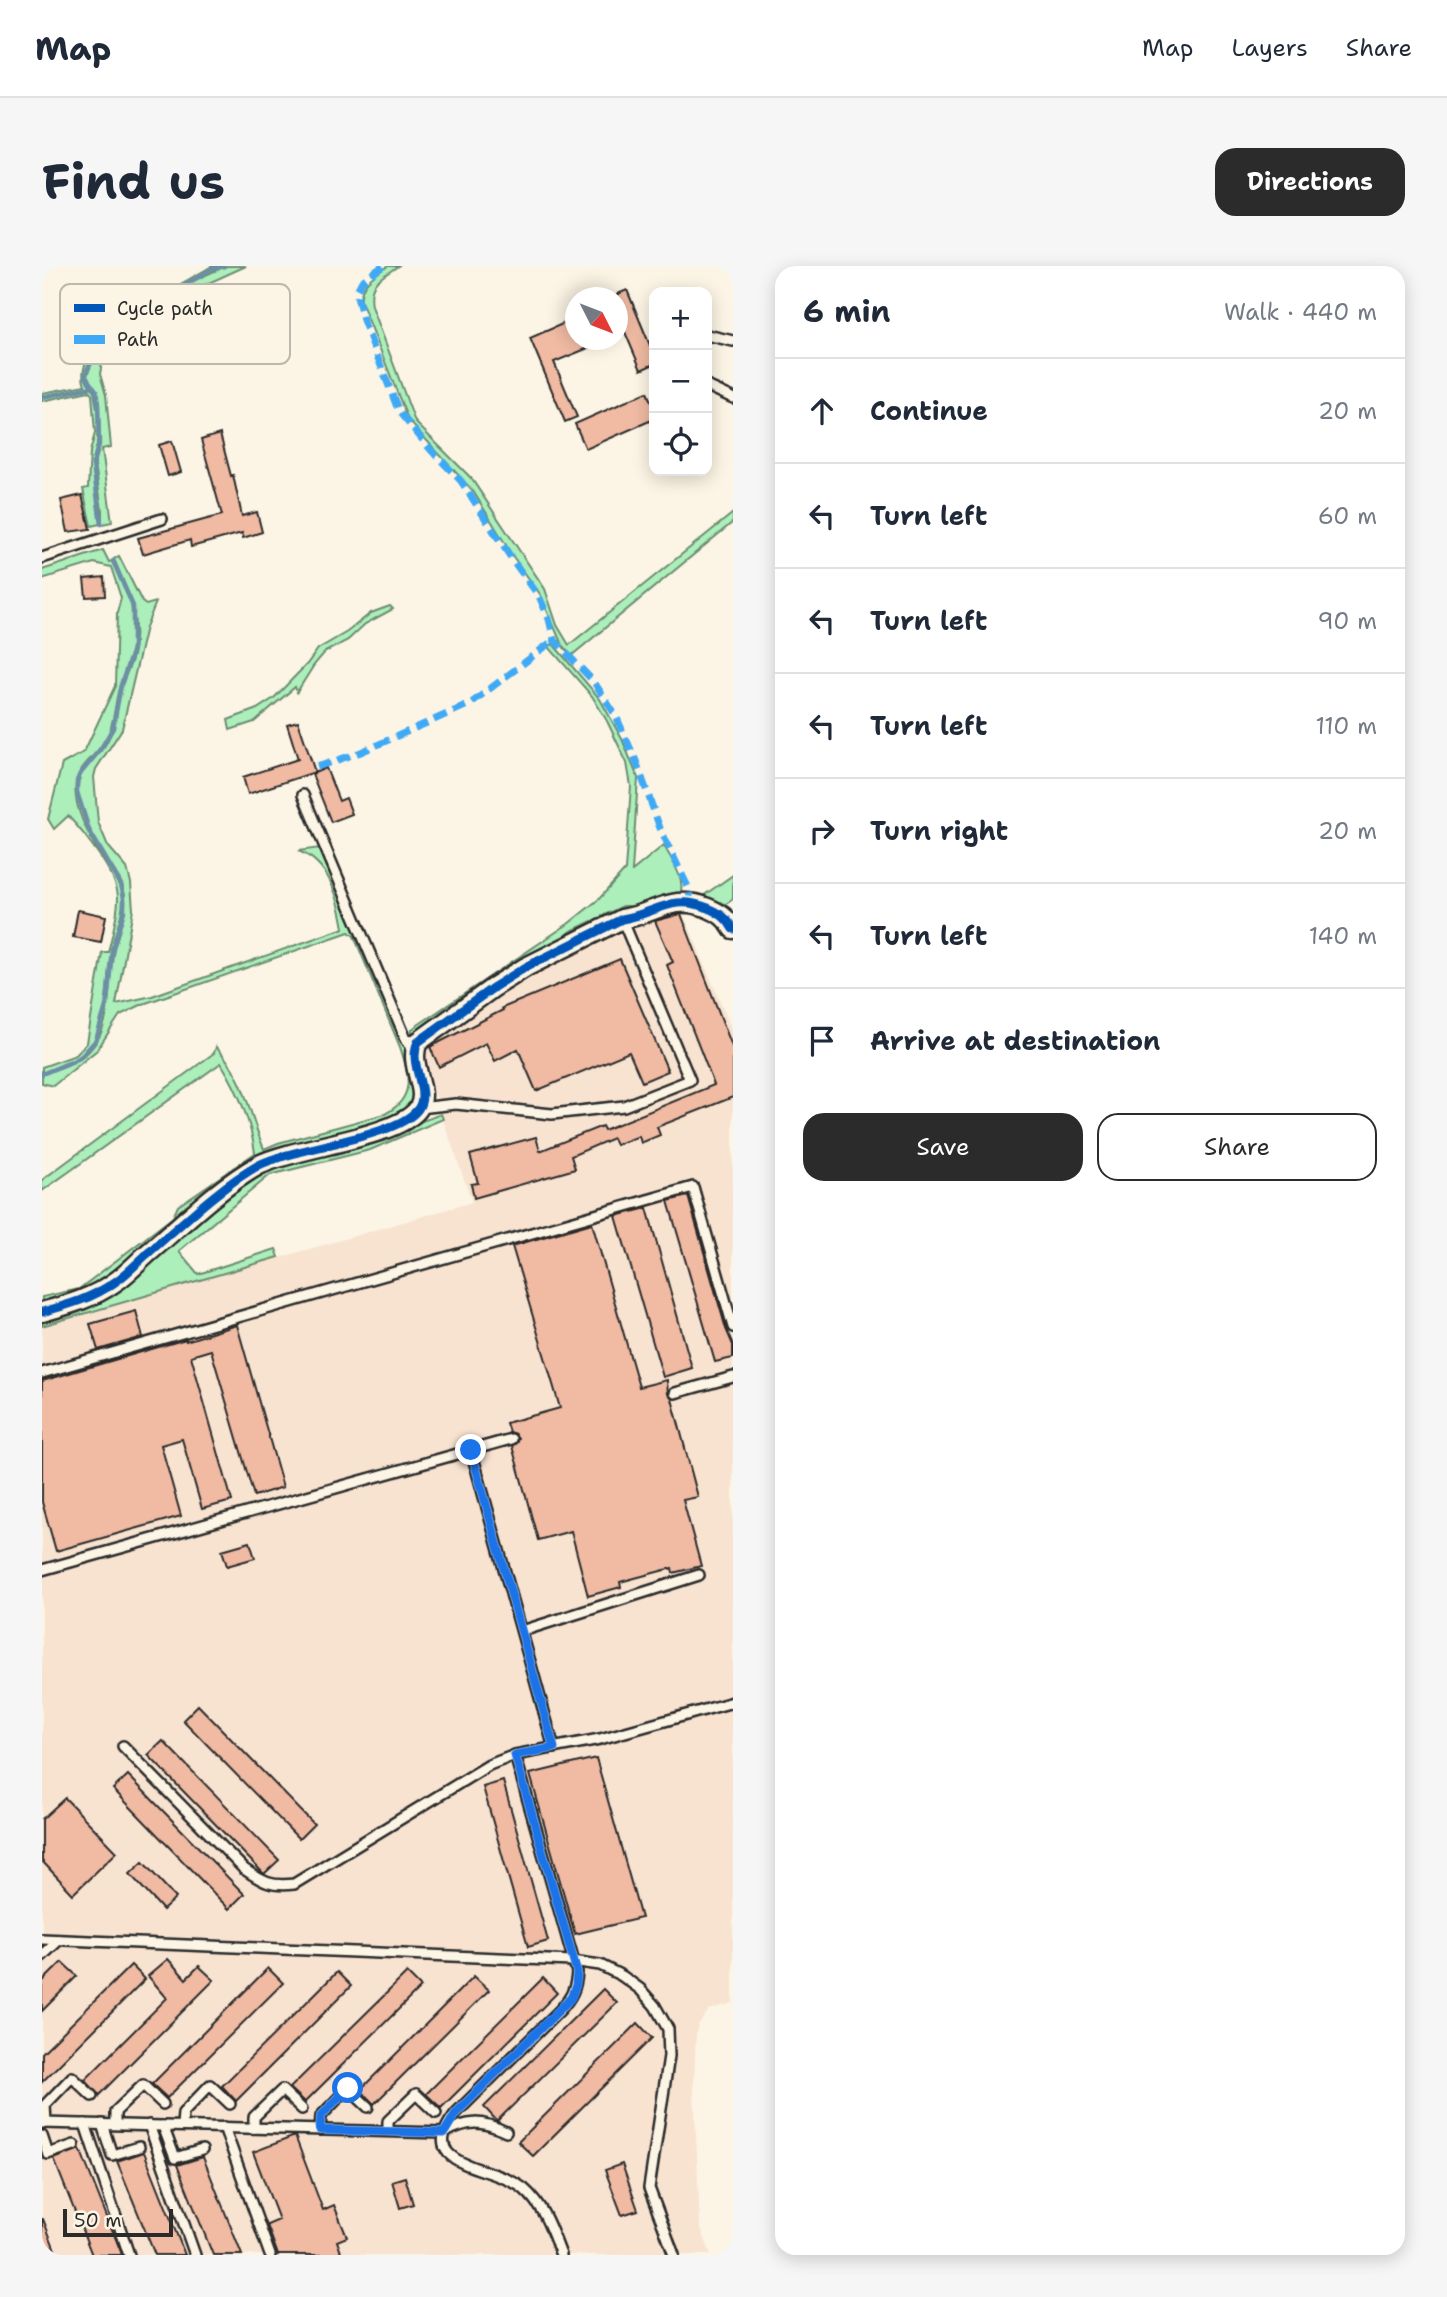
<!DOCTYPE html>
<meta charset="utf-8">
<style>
body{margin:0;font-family:"Shantell Sans",sans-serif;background:#f6f6f7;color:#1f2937}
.controls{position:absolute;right:21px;top:21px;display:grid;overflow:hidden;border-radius:14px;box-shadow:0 4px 18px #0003}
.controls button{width:63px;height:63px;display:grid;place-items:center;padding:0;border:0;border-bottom:2px solid #e0e1e3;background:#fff;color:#1f2937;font:35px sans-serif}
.compass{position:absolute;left:523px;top:21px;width:63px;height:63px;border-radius:50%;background:#fff;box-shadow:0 4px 18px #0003;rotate:132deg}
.scale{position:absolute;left:21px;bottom:18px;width:110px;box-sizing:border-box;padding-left:7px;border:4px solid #2b2b2b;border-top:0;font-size:19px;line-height:24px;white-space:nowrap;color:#2b2b2b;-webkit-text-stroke:5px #fcf5e5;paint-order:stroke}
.stop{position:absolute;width:21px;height:21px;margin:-16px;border:5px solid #1a73e8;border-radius:50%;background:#fff}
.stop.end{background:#1a73e8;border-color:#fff;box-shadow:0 2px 7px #0008}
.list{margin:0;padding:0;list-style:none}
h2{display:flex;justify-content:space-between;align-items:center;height:91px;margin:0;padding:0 28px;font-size:30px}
h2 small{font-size:23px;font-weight:400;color:#747a83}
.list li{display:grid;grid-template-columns:46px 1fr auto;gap:21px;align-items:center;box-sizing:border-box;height:105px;padding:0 28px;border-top:2px solid #e0e1e3}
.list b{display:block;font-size:26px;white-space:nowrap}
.list em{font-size:23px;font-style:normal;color:#747a83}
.actions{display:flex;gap:14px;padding:21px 28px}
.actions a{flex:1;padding:16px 0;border:2px solid #2b2b2b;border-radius:21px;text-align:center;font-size:24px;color:#2b2b2b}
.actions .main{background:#2b2b2b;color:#fff}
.icon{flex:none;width:38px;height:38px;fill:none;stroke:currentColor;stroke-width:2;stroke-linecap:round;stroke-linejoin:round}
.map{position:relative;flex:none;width:691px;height:1989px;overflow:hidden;border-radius:21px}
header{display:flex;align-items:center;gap:42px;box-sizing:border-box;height:98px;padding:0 35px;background:#fff;border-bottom:2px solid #e0e1e3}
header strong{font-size:33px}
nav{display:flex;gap:38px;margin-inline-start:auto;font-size:24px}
.intro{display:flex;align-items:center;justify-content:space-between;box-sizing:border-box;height:168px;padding:0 42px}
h1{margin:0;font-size:49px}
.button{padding:18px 32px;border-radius:21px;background:#2b2b2b;color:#fff;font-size:24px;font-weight:700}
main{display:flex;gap:42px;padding:0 42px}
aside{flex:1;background:#fff;border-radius:21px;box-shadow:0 4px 18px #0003}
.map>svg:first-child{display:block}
.built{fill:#f8e3d1}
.green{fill:#acefba;stroke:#6c8d72;stroke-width:2}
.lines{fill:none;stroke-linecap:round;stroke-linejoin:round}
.stream{stroke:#6c8fa5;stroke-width:4.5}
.building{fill:#f0baa3;stroke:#2b2b2b;stroke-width:2}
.lane-casing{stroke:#2b2b2b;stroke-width:14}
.street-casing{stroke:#2b2b2b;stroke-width:23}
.lane{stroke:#fcf5e5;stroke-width:9}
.street{stroke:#fcf5e5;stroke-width:18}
.quiet{stroke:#3fa9f5;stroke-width:7;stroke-dasharray:14 7;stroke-linecap:butt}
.cycleway-casing{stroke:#fcf5e5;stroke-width:13}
.cycleway{stroke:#0057b8;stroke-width:9}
.route{stroke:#1a73e8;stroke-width:9}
.key{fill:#fcf5e5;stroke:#bdb8ad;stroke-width:2}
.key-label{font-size:19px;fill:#2b2b2b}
</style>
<header>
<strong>Map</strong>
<nav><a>Map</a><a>Layers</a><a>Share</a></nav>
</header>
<div class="intro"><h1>Find us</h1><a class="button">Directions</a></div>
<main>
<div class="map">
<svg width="691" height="1989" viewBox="0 0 691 1989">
<rect width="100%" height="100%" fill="#fcf5e5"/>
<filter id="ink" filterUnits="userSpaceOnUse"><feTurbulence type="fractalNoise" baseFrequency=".0143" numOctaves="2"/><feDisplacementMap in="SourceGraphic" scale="14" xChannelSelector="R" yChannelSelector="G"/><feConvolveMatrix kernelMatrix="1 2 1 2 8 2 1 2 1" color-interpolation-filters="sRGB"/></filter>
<g filter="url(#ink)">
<polygon class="built" points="638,639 691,766 691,1737 667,1744 656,1759 654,1768 652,1820 658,1960 669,1989 0,1989 0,1060 430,936 399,848 379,782 515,688"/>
<g class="green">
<path d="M170,0H178C155,6 78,53 63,72C54,83 47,96 42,110L49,121L0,130V127L43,119C25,75 139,19 170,0Z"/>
<path d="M185,0H204L162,19L123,46L86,65L61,91L58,108L64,129L69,181L60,183L70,256L60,258V244L53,198L58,179L57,138L54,125L45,110C49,97 57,83 66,73C85,50 157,10 185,0Z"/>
<path d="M346,0H356C338,13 326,15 330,40L373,156L429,212L503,323L515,359L527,379L691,247V256L529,390L520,379L498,328L472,292L431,225L366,154L319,35C317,17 333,9 346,0Z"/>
<polygon points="49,122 52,126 56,149 55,178 50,198 58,244 58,258 49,260 41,223 46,222 48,186 53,167 50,129 47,125 0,135 0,132"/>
<path d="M61,284L67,296L70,295C76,309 86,324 89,339C92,352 91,380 88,392C86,403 80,412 77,422C72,440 73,457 64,473C56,488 36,500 34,517C30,540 48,572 60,591C66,600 74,608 78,618C87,641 73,662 69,685C63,716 69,757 47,782C36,795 15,800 0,807V801L34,789L45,777L60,686H66C70,669 76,650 76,632C76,609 42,567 26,550L12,563L6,553L20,498L42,486L73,420L75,347L79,332L69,301L52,297L0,313V304Z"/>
<path d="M77,290L100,336L104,339L114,336L104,361L80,463L54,503L52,511L56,556L66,580L85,602L89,617L91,644L74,738L110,730L302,662C297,632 287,596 256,585L278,582L367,787L371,826L370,835L362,845L335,858L253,881L71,1011L38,1027L0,1038V1031L37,1023L131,951L136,940L213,887C209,856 195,823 179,797L0,925V914L172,787L174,781C204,812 206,845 222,883L236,877L343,848C373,832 368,810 358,781L312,670L307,666L101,738L78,749L55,784L11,820L0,817V809C15,802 35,798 47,785C73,759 64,716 72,683C77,662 88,643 81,621C77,609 68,600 62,589C50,570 34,543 36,520C37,502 57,491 65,476C74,459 74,443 78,425C81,413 88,402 91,390C99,353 86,326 72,293Z"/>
<polygon points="348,340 351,343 323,358 306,374 283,386 272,399 255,426 253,421 212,456 188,464 186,454 215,443 232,432 265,398 276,383 305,366 329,347"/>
<path d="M511,378L558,433L580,473L596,512L590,605L622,579C629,594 647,617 636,632L596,646L587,640H581L531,664L370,772V763L526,658L557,633L583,604L589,520L585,497L565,455L550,430L506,380Z"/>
<path d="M691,609V633C678,644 672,638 658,632Z"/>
<polygon points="399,848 401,853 328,884 228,909 137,985 156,1008 234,983 237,991 0,1060 0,1048 56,1033 220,903 345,868"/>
</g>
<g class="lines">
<g class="stream">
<polyline points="0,131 50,121"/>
<path d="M59,258L51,198L57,178L56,138L54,125L43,110C62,56 124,30 170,3L182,0"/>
<polyline points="0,808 38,792 54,774 65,737 70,684 82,645 82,631 79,619 47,564 35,526 35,515 38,508 58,484 71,462 79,419 91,383 91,340 71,295"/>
</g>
</g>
<g class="building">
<polygon points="585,24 612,89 612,98 599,104 583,66 576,69 576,28"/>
<polygon points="534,52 534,74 566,74 512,96 535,151 523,156 488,72"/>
<polygon points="605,126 612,143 612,153 544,183 533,158"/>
<polygon points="178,168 189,210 191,209 200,250 215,246 220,266 201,272 200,267 149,281 148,274 101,288 96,272 180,249 159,174"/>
<polygon points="130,175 139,206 126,210 117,179"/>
<polygon points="40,229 48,263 26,266 19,234"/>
<polygon points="62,311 63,330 44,331 42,313"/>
<polygon points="256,455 273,506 206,528 201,511 256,493 245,458"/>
<polygon points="284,502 297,535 304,532 310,548 289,556 270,508"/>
<polygon points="36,644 64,650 59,676 31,671"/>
<polygon points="639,648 691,783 691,831 615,861 618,869 599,877 597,870 574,879 571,872 529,890 533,903 432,932 429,918 436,917 428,889 494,871 498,885 560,860 562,864 672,819 625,699 631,696 613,655"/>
<polygon points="578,693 626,805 600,816 587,786 494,825 476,783 453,795 444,777 397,801 388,781 461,744 460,742"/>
<polygon points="646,930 684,1063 691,1079 691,1092 673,1096 626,935"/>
<polygon points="605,942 650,1102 621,1111 574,950"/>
<polygon points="550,957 597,1121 625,1114 626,1128 630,1133 656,1231 641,1234 659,1300 631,1307 630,1302 578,1316 579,1321 546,1330 529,1265 496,1274 470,1180 474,1177 476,1172 473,1168 467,1166 464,1157 518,1142 470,980"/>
<polygon points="94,1045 101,1071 56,1084 48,1058"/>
<polygon points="195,1059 241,1221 212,1230 169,1084 149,1090 190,1235 160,1243 140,1173 119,1179 139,1250 14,1285 0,1236 0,1115 144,1073 144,1075"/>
<polygon points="208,1276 213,1292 185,1300 180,1284"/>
<polygon points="156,1439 272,1558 257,1573 141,1454"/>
<polygon points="121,1475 237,1594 222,1608 106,1489"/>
<polygon points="554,1492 599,1652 533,1668 488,1508"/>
<polygon points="86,1509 202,1628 187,1643 71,1523"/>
<polygon points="461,1515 506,1675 486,1681 441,1521"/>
<polygon points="23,1532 75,1586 31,1628 0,1595 0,1553"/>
<polygon points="101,1596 134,1632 121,1644 88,1608"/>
<polygon points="126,1693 144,1713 157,1700 172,1714 57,1829 43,1814 125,1732 106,1710"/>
<polygon points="20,1696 35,1710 0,1745 0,1716"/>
<polygon points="89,1699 103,1713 0,1816 0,1787"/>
<polygon points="226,1702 241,1717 125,1832 110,1818"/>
<polygon points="295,1706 309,1720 194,1835 180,1820"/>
<polygon points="365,1707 379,1721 263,1836 248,1822"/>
<polygon points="432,1710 447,1724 332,1838 318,1824"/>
<polygon points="501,1712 515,1727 399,1842 384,1828"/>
<polygon points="561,1723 575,1737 455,1855 442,1841"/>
<polygon points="596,1757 610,1772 491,1890 476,1876"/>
<polygon points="253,1870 281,1944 292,1939 305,1971 295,1975 300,1989 236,1989 225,1959 237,1954 211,1886"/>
<polygon points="38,1883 79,1986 80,1989 50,1989 12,1893"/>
<polygon points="102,1886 143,1989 113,1989 75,1895"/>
<polygon points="161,1891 200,1989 171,1989 135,1899"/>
<polygon points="580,1898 596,1944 580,1949 563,1904"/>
<polygon points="363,1911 371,1938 358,1942 350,1915"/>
<polygon points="0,1953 1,1953 15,1989 0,1989"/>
</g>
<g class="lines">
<g class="lane-casing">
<g id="lane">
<polyline points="665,69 691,75"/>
<polyline points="665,120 691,132"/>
<polyline points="0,292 120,253"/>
<polyline points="261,529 364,773 372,784"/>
<polyline points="377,842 414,838 510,848 582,840 648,814 580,653"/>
<polyline points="0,1107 651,921 691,1061"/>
<polyline points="633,1127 691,1111"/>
<polyline points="429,1184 512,1482"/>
<polyline points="0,1304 469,1173"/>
<polyline points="480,1365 657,1309"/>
<path d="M81,1480L202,1603C221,1616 229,1621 252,1618L447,1499L473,1489L558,1473L691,1436"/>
<path d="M473,1489L535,1706C534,1723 529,1732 518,1744L414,1847C370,1903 452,1898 482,1923C502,1940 510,1966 519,1989"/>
<polyline points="0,1673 530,1695 558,1699 580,1710 598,1723 613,1740 626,1763 627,1790 607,1922 632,1989"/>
<polyline points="0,1690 17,1674"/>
<path d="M0,1857L402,1867C426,1854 439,1854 464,1866"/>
<polyline points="4,1857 3,1839 30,1811 50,1830"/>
<polyline points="43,1858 87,1989"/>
<polyline points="60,1858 70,1889 97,1881"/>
<polyline points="73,1858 73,1846 101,1819 121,1838"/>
<polyline points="107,1859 153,1989"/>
<polyline points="121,1860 133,1892 160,1884"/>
<polyline points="140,1860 141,1847 168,1819 188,1838"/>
<polyline points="182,1861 228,1989"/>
<polyline points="212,1862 212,1851 240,1824 260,1843"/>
<polyline points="278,1864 279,1850 306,1822 326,1841"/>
<polyline points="346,1865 346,1855 374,1828 394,1847"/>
<polyline points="0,1870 6,1888 32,1879"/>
</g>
</g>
<g class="street-casing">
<path id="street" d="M0,1046C26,1039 51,1032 73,1016C85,1008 95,997 105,988C140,958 176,922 217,899C252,881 355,872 376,843C389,825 365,798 376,776L452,721L484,701L580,653C614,648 630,627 666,642C678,647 685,652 691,663"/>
</g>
<use href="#lane" class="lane"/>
<use href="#street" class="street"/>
<g class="quiet">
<polyline points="341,0 320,15 314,26 321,54 357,146 389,184 419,215 471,295 497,330 507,353 512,374 552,416 574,450 594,495 618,562 646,621 649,636"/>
<polyline points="275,501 319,486 428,438 512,374"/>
</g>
<g class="cycleway-casing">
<path id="cycleway" d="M0,1046C26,1039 51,1032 73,1016C85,1008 95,997 105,988C140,958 176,922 217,899C252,881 355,872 376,843C389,825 365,798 376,776L452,721L484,701L580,653C614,648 630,627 666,642C678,647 685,652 691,663"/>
</g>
<use href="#cycleway" class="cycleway"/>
</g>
</g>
<g class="lines" filter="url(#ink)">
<polyline class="route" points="306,1822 279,1850 278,1864 402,1867 414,1847 529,1732 534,1719 535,1706 473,1489 512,1482 429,1184"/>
</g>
<rect x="18" y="18" width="230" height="80" rx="10" class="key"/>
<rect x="32" y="38" width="31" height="8" fill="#0057b8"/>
<rect x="32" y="69" width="31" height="9" fill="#3fa9f5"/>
<g class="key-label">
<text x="75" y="49">Cycle path</text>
<text x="75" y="80">Path</text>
</g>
</svg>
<div class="controls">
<button>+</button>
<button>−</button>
<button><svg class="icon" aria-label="locate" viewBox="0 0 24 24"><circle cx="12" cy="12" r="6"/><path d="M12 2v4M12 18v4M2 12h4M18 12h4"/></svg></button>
</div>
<svg class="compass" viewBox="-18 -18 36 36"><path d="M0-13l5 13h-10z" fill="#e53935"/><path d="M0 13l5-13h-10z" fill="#747a83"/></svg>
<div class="scale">50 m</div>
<div class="stop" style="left:306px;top:1822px"></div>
<div class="stop end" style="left:429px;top:1184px"></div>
</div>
<aside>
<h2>6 min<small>Walk · 440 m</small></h2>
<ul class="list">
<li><svg class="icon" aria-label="ahead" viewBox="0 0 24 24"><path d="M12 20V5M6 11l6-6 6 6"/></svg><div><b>Continue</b></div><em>20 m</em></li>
<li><svg class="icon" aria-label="left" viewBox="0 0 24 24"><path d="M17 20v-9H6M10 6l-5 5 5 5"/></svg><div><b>Turn left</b></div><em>60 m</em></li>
<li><svg class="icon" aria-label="left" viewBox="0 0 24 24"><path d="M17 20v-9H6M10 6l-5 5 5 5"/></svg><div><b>Turn left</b></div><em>90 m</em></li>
<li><svg class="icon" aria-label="left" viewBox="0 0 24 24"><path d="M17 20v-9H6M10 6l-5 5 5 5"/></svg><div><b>Turn left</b></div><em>110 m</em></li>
<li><svg class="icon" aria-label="right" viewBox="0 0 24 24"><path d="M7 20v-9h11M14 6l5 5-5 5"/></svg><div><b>Turn right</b></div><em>20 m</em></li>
<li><svg class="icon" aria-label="left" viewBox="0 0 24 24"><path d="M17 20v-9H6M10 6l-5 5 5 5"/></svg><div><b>Turn left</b></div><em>140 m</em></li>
<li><svg class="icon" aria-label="arrive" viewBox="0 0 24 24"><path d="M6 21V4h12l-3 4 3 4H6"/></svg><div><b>Arrive at destination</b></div></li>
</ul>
<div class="actions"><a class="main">Save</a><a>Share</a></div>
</aside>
</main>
